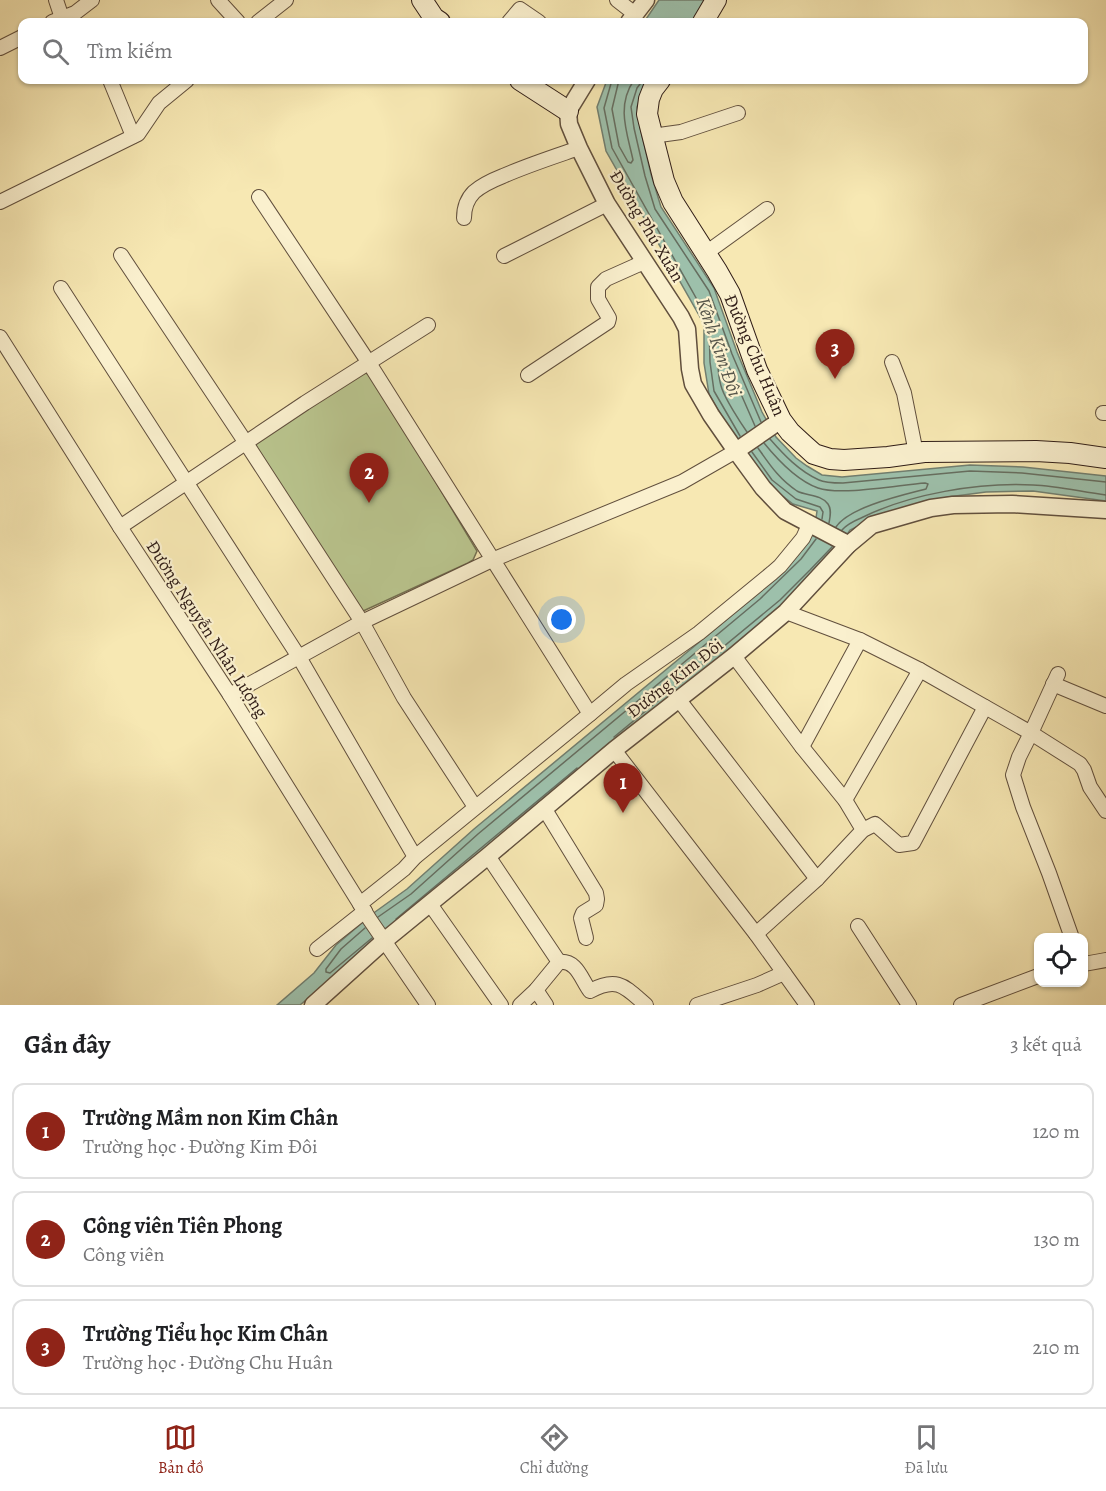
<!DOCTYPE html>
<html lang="vi">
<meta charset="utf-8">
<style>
body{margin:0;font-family:Alegreya,serif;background:#f6f6f6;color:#202124}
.controls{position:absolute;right:18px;bottom:18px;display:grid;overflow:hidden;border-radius:12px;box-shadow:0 2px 4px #0004}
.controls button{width:54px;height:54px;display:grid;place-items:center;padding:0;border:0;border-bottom:2px solid #e0e0e0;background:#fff;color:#202124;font:30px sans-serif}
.you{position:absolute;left:562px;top:620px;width:21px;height:21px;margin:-15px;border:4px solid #fff;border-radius:50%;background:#1a73e8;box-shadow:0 0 0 9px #1a73e833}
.badge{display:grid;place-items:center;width:39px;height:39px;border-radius:50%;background:#8f2418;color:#fff;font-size:20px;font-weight:700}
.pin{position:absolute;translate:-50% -50px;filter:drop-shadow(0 2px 3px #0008)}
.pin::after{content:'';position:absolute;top:32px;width:21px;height:18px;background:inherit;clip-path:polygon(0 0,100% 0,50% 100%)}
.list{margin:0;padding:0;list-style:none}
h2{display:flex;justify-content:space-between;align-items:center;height:78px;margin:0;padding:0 24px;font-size:26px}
h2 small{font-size:20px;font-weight:400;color:#757577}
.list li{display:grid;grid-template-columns:39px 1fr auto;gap:18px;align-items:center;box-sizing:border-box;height:96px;margin:0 12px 12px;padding:0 12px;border:2px solid #e0e0e0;border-radius:12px}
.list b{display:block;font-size:22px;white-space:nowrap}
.list p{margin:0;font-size:20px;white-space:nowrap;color:#757577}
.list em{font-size:20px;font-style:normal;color:#757577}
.icon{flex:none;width:33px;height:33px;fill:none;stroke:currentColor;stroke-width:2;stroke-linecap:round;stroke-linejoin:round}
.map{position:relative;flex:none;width:1106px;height:1005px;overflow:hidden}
.search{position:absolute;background:#fff;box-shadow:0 2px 4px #0004;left:18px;right:18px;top:18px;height:66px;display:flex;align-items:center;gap:15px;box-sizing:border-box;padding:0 21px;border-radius:12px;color:#757577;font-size:22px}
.sheet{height:402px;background:#fff}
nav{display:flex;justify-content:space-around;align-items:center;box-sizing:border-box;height:84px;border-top:2px solid #e0e0e0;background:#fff;font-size:16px;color:#757577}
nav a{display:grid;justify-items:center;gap:3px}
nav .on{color:#8f2418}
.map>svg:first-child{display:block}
.green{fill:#bac68f;stroke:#747152;stroke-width:1.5}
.water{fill:#9dc0ab;stroke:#717e6f;stroke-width:1.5}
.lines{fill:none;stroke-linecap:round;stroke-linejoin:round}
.shore{stroke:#666e60;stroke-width:1.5}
.minor-casing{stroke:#614f3d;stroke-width:16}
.tertiary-casing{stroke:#614f3d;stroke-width:19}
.secondary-casing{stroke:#2f1c16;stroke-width:22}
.minor{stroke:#faf0ce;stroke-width:14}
.tertiary{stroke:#faf0ce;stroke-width:16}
.secondary{stroke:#faf0ce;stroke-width:20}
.labels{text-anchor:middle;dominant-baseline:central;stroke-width:4.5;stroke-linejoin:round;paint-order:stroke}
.street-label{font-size:18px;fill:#2f1c16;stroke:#faf0ce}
.water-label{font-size:20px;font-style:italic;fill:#56554a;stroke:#faf0ce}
</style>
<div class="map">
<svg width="1106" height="1005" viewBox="0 0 1106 1005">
<rect width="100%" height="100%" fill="#f7e8b3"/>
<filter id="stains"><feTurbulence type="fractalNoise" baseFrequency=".00333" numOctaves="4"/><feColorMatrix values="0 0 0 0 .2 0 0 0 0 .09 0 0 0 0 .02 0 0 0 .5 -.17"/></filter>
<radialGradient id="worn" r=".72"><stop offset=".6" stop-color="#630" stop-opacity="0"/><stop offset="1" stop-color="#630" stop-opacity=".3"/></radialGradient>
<polygon class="green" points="366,373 371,376 374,379 477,551 473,560 468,563 361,612 256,446 257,441 360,375"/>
<g class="water">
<polygon points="659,0 708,0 692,22 644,22"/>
<polygon points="607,80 650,80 643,90 637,107 640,127 651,174 661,207 714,288 737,352 762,412 776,437 796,458 807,466 822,475 842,477 970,465 1023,467 1106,476 1106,501 1033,491 986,492 948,497 883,514 850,530 835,552 784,604 300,1005 277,1005 314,973 336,945 375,912 407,889 474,829 756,595 797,555 816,518 817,511 793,504 767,484 732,434 709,394 704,363 704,324 606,151 597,107"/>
</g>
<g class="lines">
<g class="shore">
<polyline points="612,80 604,108 612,148 709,321 710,362 714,391 740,436"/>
<path d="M619,80L612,109L619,146L628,162L631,163L633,160C627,132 616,106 634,80"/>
<polyline points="643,80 637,88 631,107 634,128 645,176 655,209 709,291 732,354 761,422"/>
<path d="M747,432C740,422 726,400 722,389C719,381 716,359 719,351L723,353L755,426"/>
<path d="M770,439C784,455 799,471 819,480C825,483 835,483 843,483L970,471L1022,473L1106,482"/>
<path d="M764,443C777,459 798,481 818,488C841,496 899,485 925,483L928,484L926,489C903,495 849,507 836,527"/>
<path d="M758,448C770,465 779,479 797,491C806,496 821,494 828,504C832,510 830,517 829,523"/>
<polyline points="752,452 772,480 796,499 820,507 823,512 822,519"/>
<path d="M842,530C847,524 854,521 861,518C909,494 979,482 1033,485C1057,486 1082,492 1106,495"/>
<polyline points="614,737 780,600 810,570 832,547"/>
<polyline points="378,917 411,894 478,834 760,599 801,559 816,539"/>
<polyline points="396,919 577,768"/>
<polyline points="365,928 341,949 326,969 326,972 330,973 372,938"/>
</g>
<g class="minor-casing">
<g id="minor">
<polyline points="56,0 62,18"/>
<polyline points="218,0 238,22"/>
<polyline points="617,0 635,14"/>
<polyline points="52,22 75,13 92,0"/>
<polyline points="258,22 286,0"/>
<polyline points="509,22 520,9 539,22"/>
<polyline points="0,48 22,37"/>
<polyline points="110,80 133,136"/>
<polyline points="652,136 681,132 738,113"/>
<polyline points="259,197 369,363 590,714"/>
<polyline points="0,202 138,134 159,103 187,80"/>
<path d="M464,218C464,209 467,199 474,192C482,185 493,180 503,176C528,165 553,157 579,148"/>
<polyline points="706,253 767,209"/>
<polyline points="121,255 246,443 362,622 404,698 475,807"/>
<polyline points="504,256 607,204"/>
<polyline points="61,288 299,657 415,857"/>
<polyline points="0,337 120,527 230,695 370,920 428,1005"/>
<polyline points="892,362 904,393 916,453"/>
<polyline points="528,375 608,322 609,318 598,299 598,287 606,279 644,262"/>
<polyline points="1103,413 1106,413"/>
<polyline points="120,527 305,403 428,325"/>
<polyline points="786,612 860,640 920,670 1031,733 1058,674"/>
<polyline points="734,656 802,747 845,800 863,830"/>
<polyline points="1053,684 1106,706"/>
<polyline points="230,695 362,622 492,560 682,482 736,451"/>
<polyline points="679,700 817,879"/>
<polyline points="802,747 860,640"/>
<polyline points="614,750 756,934 807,1005"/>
<polyline points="845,800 920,670"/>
<polyline points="544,808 596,893 597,899 596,905 583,913 581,918 586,938"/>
<polyline points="488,856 559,962 536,990 520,1005"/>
<polyline points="360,904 404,869 415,857 590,714 626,684 699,633 772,573 780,566 803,538 809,525"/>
<polyline points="430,904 501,1005"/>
<polyline points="858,926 909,1005"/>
<polyline points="756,934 817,879 863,830 875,824 899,845 913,843 985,707"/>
<polyline points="1072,938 1049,873 1023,807 1013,775 1019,757 1031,733 1080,764 1084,770 1090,787 1106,811"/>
<polyline points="317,949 365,911"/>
<path d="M559,962C577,960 581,979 590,991C618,976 625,987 646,1005"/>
<polyline points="1084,964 1106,960"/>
<polyline points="536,990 546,1005"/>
<polyline points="697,1005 757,985 784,973"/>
<polyline points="961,1005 1038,976"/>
</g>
</g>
<g class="tertiary-casing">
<g id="tertiary">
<polyline points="629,22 646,0"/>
<polyline points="587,80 568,111 569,124 579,148 607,204 681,317 687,329 690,369 693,384 711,415 736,451 763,488 785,511 842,541 848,545"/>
<polyline points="736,451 781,420"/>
<polyline points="313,1005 384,941 488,856 614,750 734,656 786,612 848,545 872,525 931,508 953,505 1012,504 1106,510"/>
</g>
</g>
<g class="secondary-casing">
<g id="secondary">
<polyline points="422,0 434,18 440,22"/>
<polyline points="703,22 716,0"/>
<polyline points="520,80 568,111"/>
<polyline points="660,80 653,89 649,99 647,114 664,181 673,202 717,271 730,294 757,370 781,420 790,432 803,444 814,454 830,459 844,460 888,457 924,452 1036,451 1070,453 1106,458"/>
</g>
</g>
<use href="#minor" class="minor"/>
<use href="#tertiary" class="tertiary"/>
<use href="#secondary" class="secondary"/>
</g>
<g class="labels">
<g class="street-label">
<text transform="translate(647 226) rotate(59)">Đường Phú Xuân</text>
<text transform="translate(755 355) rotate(67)">Đường Chu Huân</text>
<text transform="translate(207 629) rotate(57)">Đường Nguyễn Nhân Lượng</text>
<text transform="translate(675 678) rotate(-38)">Đường Kim Đôi</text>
</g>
<g class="water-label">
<text transform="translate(719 347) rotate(71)">Kênh Kim Đôi</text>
</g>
</g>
<rect width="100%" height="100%" filter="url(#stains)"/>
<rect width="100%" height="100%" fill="url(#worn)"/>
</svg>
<div class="controls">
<button><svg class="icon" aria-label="locate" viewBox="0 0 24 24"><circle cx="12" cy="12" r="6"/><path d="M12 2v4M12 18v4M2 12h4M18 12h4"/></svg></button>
</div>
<div class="you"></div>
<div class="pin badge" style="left:623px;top:813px">1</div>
<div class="pin badge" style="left:369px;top:503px">2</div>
<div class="pin badge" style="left:835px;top:379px">3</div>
<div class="search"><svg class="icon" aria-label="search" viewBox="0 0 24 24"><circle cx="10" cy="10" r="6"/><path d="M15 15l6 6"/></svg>Tìm kiếm</div>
</div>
<section class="sheet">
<h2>Gần đây<small>3 kết quả</small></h2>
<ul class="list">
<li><span class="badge">1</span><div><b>Trường Mầm non Kim Chân</b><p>Trường học · Đường Kim Đôi</p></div><em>120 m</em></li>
<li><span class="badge">2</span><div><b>Công viên Tiên Phong</b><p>Công viên</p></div><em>130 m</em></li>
<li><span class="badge">3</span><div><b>Trường Tiểu học Kim Chân</b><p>Trường học · Đường Chu Huân</p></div><em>210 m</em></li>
</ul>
</section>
<nav>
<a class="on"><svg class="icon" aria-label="map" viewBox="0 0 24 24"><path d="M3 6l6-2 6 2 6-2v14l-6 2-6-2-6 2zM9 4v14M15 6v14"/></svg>Bản đồ</a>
<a><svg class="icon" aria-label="directions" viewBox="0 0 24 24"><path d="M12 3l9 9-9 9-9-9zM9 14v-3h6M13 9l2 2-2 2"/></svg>Chỉ đường</a>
<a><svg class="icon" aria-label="saved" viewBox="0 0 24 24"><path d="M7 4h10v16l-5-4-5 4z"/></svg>Đã lưu</a>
</nav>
